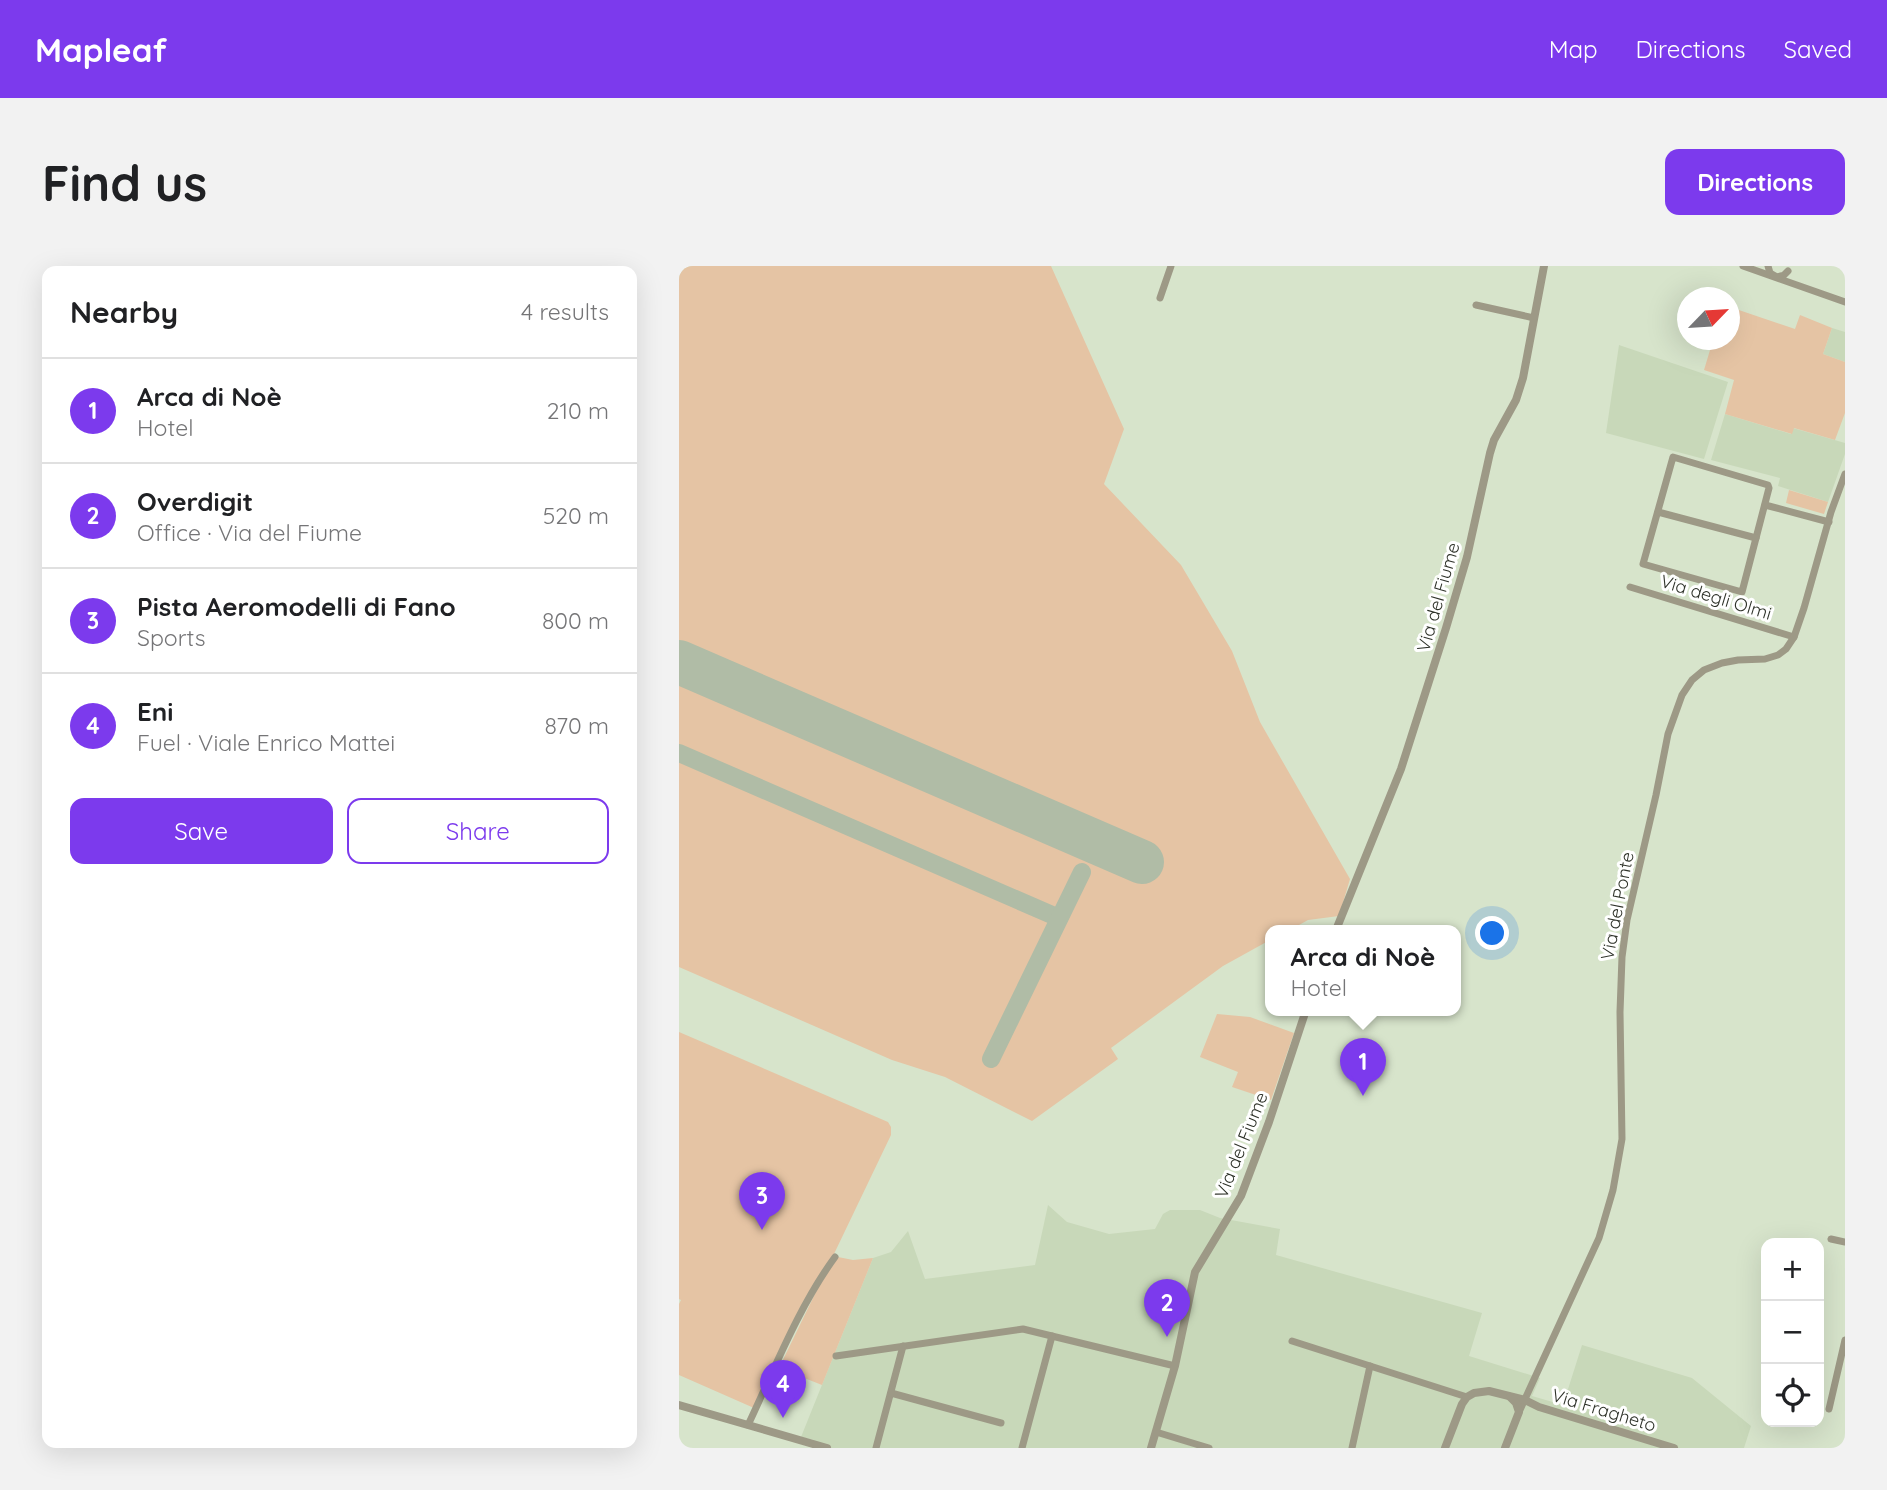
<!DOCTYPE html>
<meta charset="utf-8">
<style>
body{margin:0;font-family:Quicksand,sans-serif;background:#f2f2f2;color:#202124}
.controls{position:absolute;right:21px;bottom:21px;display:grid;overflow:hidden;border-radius:14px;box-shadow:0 7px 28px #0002}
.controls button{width:63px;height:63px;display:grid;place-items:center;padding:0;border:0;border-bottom:2px solid #e0e0e0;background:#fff;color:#202124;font:35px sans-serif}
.compass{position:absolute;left:998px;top:21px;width:63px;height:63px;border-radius:50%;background:#fff;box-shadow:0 7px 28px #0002;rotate:65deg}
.you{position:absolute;left:814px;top:668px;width:24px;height:24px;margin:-18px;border:5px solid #fff;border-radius:50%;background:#1a73e8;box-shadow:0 0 0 10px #1a73e833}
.badge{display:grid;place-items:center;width:46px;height:46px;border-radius:50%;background:#7c3aed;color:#fff;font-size:23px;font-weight:700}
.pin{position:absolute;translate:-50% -58px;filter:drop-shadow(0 2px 4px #0008)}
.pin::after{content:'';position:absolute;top:37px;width:24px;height:21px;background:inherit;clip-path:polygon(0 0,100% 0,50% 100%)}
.popup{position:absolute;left:586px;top:659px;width:196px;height:91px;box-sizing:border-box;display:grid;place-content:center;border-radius:14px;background:#fff;filter:drop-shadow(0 2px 5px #0005);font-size:23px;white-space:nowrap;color:#757577}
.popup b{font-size:26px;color:#202124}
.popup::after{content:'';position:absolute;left:50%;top:100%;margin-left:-14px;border:14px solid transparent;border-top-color:#fff}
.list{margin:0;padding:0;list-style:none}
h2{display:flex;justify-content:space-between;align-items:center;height:91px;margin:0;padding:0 28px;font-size:30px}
h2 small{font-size:23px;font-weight:400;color:#757577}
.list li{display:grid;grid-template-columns:46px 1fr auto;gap:21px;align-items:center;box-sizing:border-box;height:105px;padding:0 28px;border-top:2px solid #e0e0e0}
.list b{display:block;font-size:26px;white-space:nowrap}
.list p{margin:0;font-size:23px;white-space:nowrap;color:#757577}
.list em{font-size:23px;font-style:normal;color:#757577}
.actions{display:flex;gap:14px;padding:21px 28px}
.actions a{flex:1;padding:16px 0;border:2px solid #7c3aed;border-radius:14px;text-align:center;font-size:24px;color:#7c3aed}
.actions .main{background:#7c3aed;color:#fff}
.icon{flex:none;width:38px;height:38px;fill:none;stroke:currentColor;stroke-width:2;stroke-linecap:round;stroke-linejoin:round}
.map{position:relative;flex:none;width:1166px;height:1182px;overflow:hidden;border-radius:14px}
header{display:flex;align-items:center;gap:42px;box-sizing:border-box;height:98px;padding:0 35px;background:#7c3aed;color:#fff}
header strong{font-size:33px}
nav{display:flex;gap:38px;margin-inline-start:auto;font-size:24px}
.intro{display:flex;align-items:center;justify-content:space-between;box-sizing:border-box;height:168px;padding:0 42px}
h1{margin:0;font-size:49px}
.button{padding:18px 32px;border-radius:14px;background:#7c3aed;color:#fff;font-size:24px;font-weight:700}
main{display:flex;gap:42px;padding:0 42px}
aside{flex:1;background:#fff;border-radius:14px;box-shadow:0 7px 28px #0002}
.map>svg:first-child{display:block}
.built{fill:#c8d8b9}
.green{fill:#e5c4a4}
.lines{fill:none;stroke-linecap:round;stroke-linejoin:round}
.taxiway{stroke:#b0bca6;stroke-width:18}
.runway{stroke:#b0bca6;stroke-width:44}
.minor{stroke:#9d9986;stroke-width:7}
.tertiary{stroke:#9d9986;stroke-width:8}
.labels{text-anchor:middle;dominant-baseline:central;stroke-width:6;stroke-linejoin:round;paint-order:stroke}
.street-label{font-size:18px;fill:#2e3229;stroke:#fff}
</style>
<header>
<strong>Mapleaf</strong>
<nav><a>Map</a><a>Directions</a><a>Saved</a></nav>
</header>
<div class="intro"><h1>Find us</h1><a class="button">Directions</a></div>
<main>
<aside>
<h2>Nearby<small>4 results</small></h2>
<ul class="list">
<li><span class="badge">1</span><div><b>Arca di Noè</b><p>Hotel</p></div><em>210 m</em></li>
<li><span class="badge">2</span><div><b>Overdigit</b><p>Office · Via del Fiume</p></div><em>520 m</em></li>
<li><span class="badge">3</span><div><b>Pista Aeromodelli di Fano</b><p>Sports</p></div><em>800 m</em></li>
<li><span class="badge">4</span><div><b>Eni</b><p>Fuel · Viale Enrico Mattei</p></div><em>870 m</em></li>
</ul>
<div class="actions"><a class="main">Save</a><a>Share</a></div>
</aside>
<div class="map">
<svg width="1166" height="1182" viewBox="0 0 1166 1182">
<rect width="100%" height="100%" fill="#d7e4cb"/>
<g class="built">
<polygon points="1153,62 1166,66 1166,96 1144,88"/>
<polygon points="940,79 1049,116 1025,193 927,167"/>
<polygon points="1046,148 1112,168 1114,162 1166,177 1166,188 1149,236 1099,220 1101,212 1032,194"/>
<polygon points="369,939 388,956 430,968 476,963 484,948 491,944 521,944 541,952 601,963 597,989 803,1047 790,1090 861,1112 853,1130 884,1139 903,1079 1013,1112 1072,1160 1065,1182 133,1182 135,1174 122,1171 194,992 212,986 229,965 246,1013 356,999"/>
</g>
<g class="green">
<polygon points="0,0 372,0 445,163 425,218 502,299 553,385 581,456 671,613 660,650 629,654 611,664 591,664 591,674 544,700 432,782 439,793 353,855 266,811 213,794 0,701"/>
<polygon points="1051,41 1116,63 1121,49 1153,62 1144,88 1166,96 1166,147 1156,174 1115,162 1113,168 1046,148 1055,114 1025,104 1034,74 1050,74"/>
<polygon points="1110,224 1149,236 1145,248 1107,237"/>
<polygon points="538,748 571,751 615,767 592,834 553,821 559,806 521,791"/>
<polygon points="0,766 209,856 212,861 212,869 154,990 174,994 194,992 143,1119 100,1102 150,999 75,1142 0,1109 0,1038 2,1034 0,1033"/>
</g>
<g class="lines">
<g class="taxiway">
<polyline points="0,487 380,652"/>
<polyline points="312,793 403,606"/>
</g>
<polyline class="runway" points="0,396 463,596"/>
<g class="minor">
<polyline points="1064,0 1166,36"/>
<polyline points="1089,0 1091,7 1098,11 1105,9 1109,5"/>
<polyline points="481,32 492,0"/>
<polyline points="797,39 855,52"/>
<polygon points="994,191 1089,219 1090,222 1063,326 964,298"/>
<polyline points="1086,239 1150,256"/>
<polyline points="979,246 1077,272"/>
<polyline points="951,321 1115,371"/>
<polyline points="1152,973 1166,976"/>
<polyline points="613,1075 788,1131"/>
<polyline points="157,1090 344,1063 496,1100"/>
<polyline points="212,1127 322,1157"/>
<polyline points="1150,1143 1166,1074"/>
<polyline points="840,1146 920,972 934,924 943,873 941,746 943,691 948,654 977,529 989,468 1003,429 1013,414 1025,404 1043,397 1059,394 1086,393 1099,389 1107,383 1115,371 1125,342 1152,246 1166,208"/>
<path d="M69,1159C95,1104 120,1040 156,991"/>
<polyline points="477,1166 530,1182"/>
<polyline points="197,1182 224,1080"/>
<polyline points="343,1182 373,1070"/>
<polyline points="673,1182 691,1100"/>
</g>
<g class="tertiary">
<polyline points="657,664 722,503 767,362 788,291 811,187 815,174 837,134 844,112 865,0"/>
<polyline points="0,1139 148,1182"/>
<polyline points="472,1182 496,1100 516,1006 562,930 590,856 627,744"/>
<polyline points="766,1182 783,1138 788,1131 795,1127 810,1125 846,1134 860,1141 995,1182"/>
<polyline points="826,1182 840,1146 837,1137 831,1131"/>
</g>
</g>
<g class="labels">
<g class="street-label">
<text transform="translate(759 331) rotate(-74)">Via del Fiume</text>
<text transform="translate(1037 331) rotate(17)">Via degli Olmi</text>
<text transform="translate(938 640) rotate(-79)">Via del Ponte</text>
<text transform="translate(562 879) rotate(-68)">Via del Fiume</text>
<text transform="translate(925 1144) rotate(17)">Via Fragheto</text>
</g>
</g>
</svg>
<div class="controls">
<button>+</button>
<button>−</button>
<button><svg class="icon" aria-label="locate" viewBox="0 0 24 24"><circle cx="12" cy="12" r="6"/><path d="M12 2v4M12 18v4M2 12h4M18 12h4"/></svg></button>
</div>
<svg class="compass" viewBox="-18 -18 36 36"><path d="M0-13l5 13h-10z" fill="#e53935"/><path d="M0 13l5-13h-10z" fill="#757577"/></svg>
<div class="you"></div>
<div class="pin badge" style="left:684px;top:830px">1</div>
<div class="popup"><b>Arca di Noè</b>Hotel</div>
<div class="pin badge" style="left:488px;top:1071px">2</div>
<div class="pin badge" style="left:83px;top:964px">3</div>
<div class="pin badge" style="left:104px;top:1152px">4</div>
</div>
</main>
